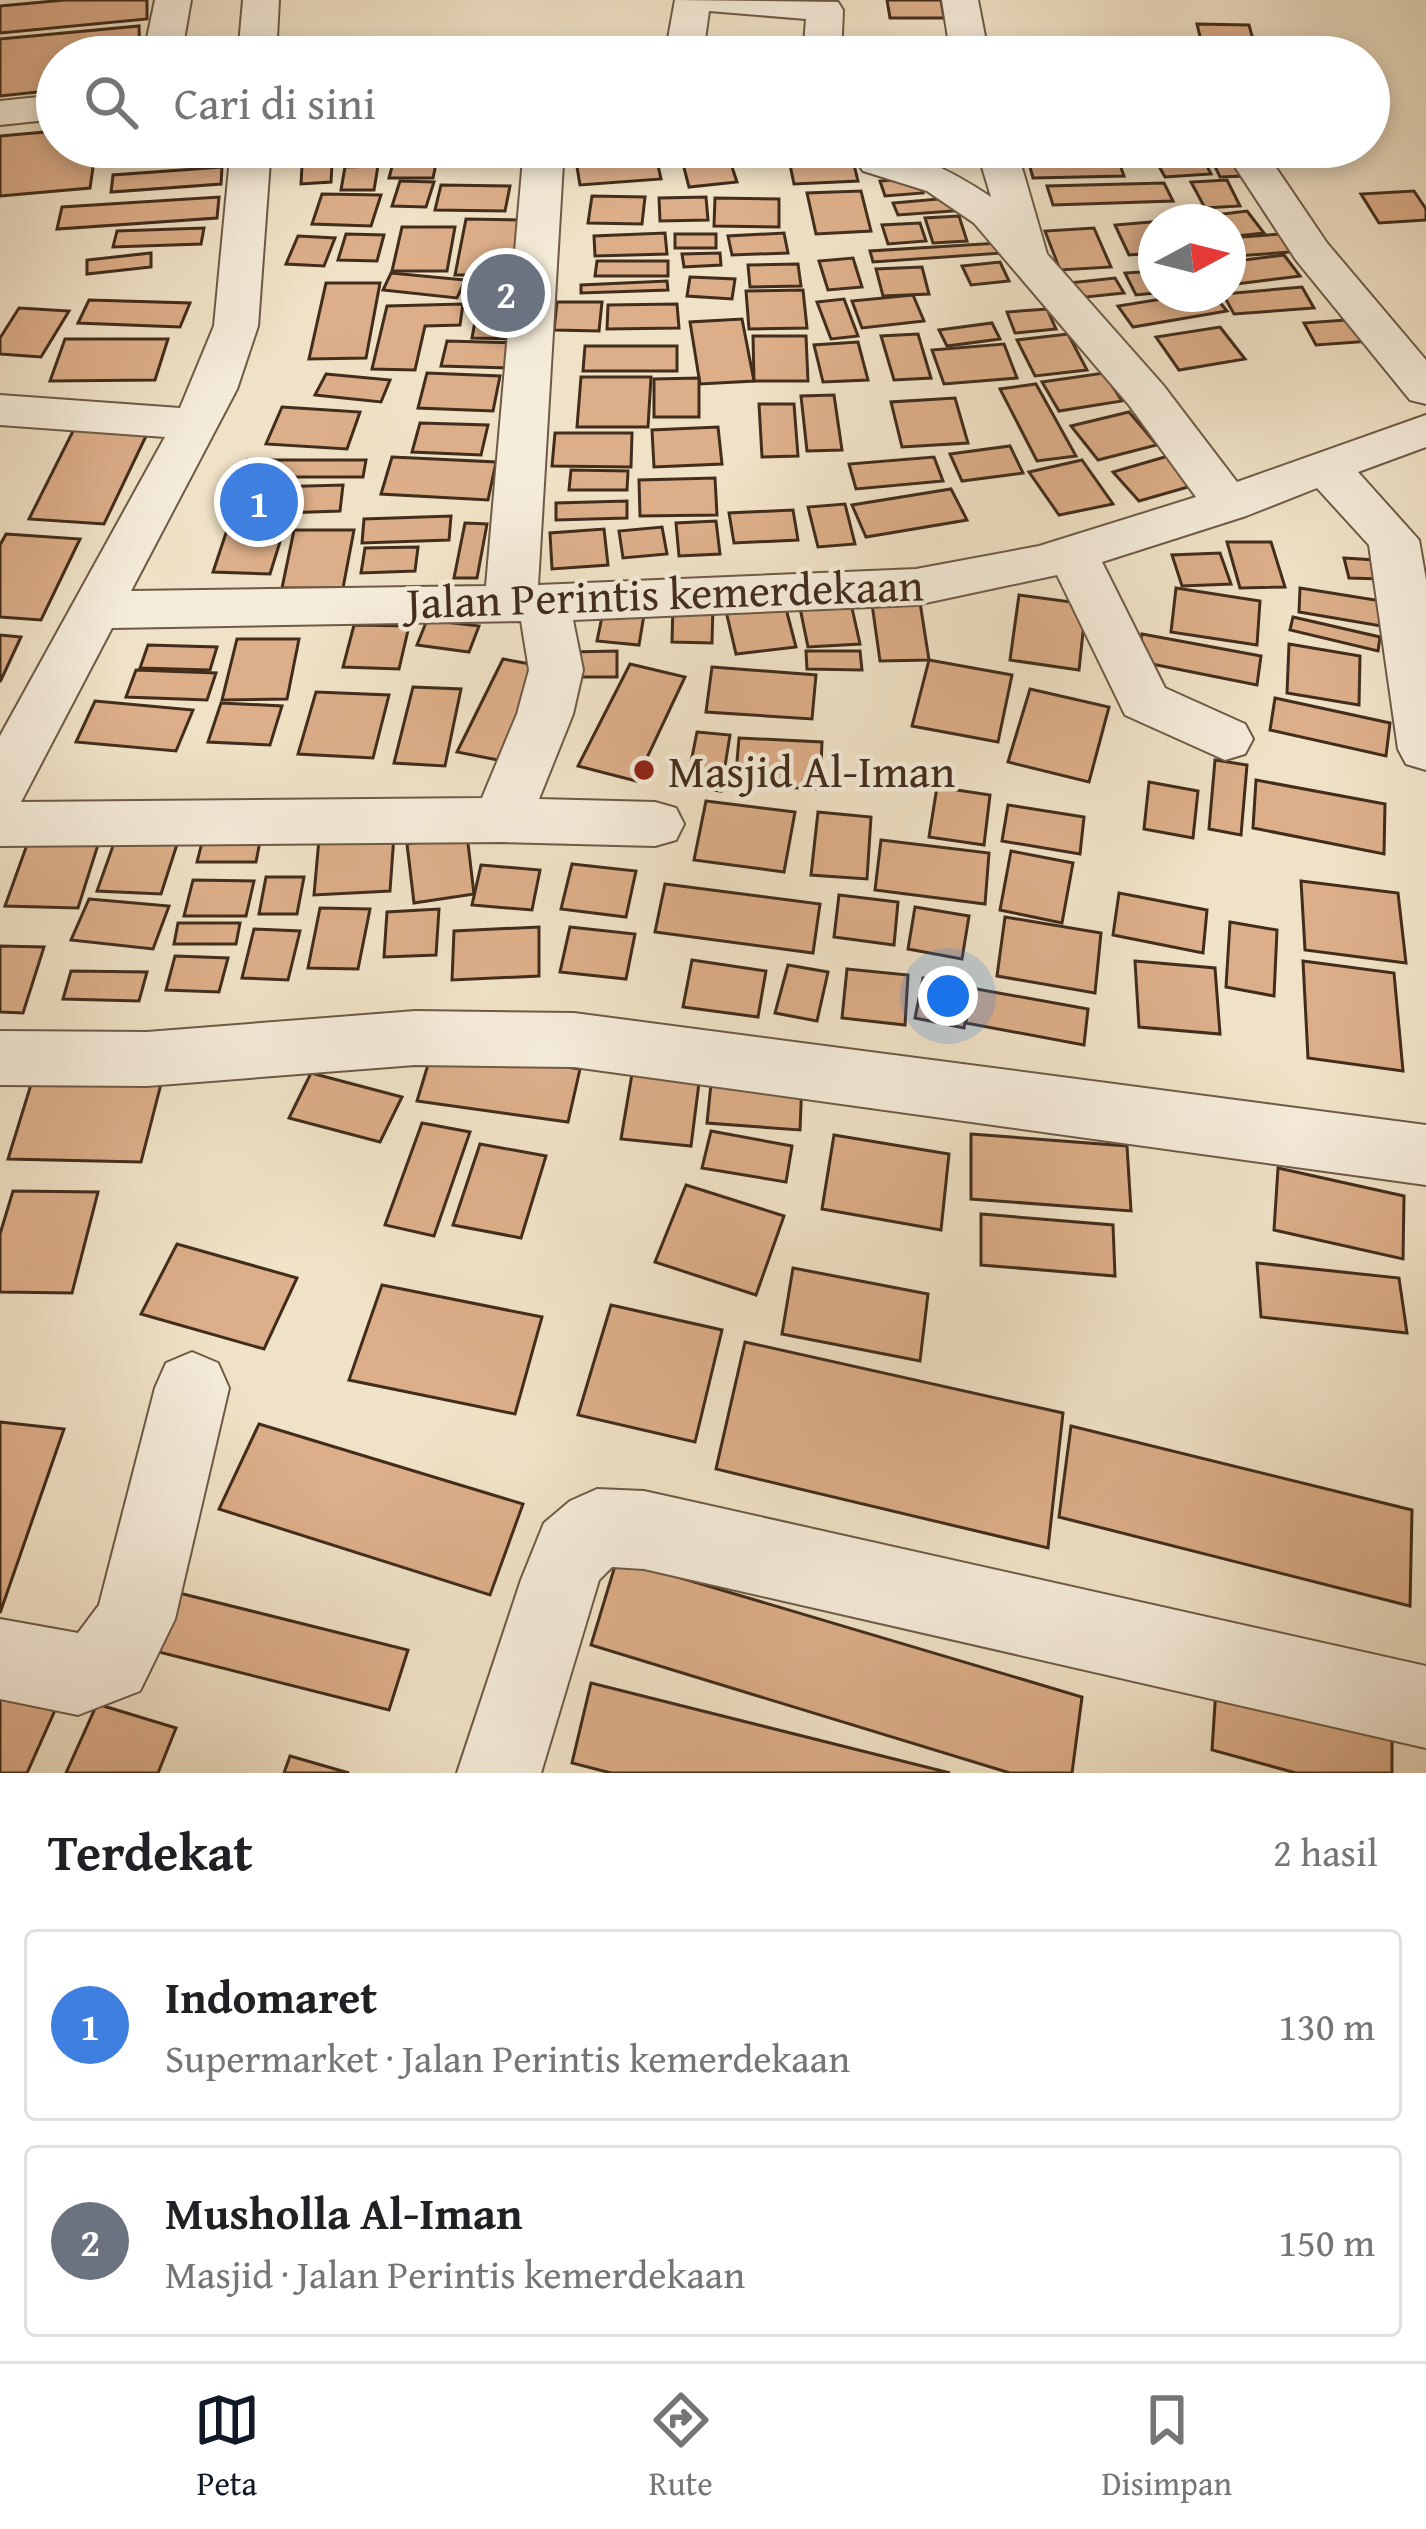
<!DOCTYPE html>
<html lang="id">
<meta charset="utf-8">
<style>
body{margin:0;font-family:"Gentium Book Plus",serif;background:#f6f6f6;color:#202124}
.compass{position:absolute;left:1138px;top:204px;width:108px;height:108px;border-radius:50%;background:#fff;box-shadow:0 6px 18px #0003;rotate:83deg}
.you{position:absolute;left:948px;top:996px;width:42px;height:42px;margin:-30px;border:9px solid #fff;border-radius:50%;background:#1a73e8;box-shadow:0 0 0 18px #1a73e833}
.badge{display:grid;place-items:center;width:78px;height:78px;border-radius:50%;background:#111827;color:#fff;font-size:39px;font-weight:700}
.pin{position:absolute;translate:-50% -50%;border:6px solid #fff;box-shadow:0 3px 12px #0006}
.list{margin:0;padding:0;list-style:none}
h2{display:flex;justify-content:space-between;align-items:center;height:156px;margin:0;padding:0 48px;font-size:51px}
h2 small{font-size:39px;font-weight:400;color:#757577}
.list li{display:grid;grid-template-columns:78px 1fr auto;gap:36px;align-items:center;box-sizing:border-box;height:192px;margin:0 24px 24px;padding:0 24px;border:3px solid #e0e0e0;border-radius:12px}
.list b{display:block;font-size:45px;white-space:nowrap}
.list p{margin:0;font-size:39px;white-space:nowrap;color:#757577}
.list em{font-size:39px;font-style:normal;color:#757577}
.icon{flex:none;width:66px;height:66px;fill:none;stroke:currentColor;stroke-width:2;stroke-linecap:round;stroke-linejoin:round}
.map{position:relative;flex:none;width:1426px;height:1773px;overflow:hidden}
.search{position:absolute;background:#fff;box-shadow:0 6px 18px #0003;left:36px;right:36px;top:36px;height:132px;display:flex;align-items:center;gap:30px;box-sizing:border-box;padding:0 42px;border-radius:66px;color:#757577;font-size:45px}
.sheet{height:588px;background:#fff}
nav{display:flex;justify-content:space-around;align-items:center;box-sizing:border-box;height:168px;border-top:3px solid #e0e0e0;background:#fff;font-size:33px;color:#757577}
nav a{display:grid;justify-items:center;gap:6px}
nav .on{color:#111827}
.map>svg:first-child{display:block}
.building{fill:#dcae89;stroke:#422d1c;stroke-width:3}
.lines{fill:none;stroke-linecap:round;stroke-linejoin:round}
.minor-casing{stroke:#6e5a46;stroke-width:4}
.minor{fill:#f5ecda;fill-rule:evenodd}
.poi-dot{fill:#8f2418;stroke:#f5ecda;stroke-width:4.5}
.labels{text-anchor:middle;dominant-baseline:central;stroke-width:9;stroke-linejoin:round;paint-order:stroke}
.street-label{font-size:45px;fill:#422d1c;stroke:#f5ecda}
.poi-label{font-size:45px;fill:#422d1c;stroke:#f5ecda;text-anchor:start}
</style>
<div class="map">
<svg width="1426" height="1773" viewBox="0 0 1426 1773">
<rect width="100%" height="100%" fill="#f0e2c6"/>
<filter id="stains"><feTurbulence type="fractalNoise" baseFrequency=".00167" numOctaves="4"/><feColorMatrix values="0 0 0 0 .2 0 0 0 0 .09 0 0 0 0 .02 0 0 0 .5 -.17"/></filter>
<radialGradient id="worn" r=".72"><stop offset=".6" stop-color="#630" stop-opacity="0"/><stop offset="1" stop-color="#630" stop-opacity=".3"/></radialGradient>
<g class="building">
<polygon points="65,0 147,0 147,19 0,33 0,6"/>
<polygon points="887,0 941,0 944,18 890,18"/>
<polygon points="1197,24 1249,25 1258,57 1205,57"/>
<polygon points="139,26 140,57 57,57 57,90 0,96 0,39"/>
<polygon points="57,131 57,147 96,147 90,188 0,196 0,136"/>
<polygon points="320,147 387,147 385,157 318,158"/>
<polygon points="1127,147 1220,147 1221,149 1130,153"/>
<polygon points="727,152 737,182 689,187 681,156"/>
<polygon points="1116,154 1124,176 1033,178 1027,156"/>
<polygon points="1234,155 1245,176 1220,177 1210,156"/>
<polygon points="656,156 661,179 580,185 576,161"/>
<polygon points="1203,158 1211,174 1165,177 1156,161"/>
<polygon points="394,159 437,159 433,178 389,178"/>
<polygon points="853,161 858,181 794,184 790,165"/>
<polygon points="332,164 331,182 301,184 302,166"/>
<polygon points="378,166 374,190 341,190 345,167"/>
<polygon points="222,167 221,184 111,192 113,175"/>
<polygon points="918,178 923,193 885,196 880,181"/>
<polygon points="1227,180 1240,206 1205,208 1191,182"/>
<polygon points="400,181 434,182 426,207 392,206"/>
<polygon points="1164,183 1173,201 1053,205 1047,186"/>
<polygon points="441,185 510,186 505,211 435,210"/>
<polygon points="861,191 871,231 816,234 807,193"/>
<polygon points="1414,191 1426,209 1426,220 1379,223 1361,194"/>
<polygon points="322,194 381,195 371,226 312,224"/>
<polygon points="592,196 645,197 642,224 588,223"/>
<polygon points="219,197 217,218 57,229 62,207"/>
<polygon points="706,197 708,220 660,221 659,198"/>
<polygon points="961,197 967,210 898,215 893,203"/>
<polygon points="715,198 779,199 779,227 714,226"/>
<polygon points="1247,211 1264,233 1228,237 1228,222 1190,218"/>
<polygon points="959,216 967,241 933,243 925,218"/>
<polygon points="466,219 523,220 514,275 455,275"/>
<polygon points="1175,220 1156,222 1156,253 1129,255 1115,225"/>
<polygon points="920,223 926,241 888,244 882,225"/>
<polygon points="402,227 455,227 447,271 392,271"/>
<polygon points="204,228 201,244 113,247 117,231"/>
<polygon points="1094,228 1111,267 1060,270 1045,231"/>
<polygon points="665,233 667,254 595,256 594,236"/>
<polygon points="784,233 788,253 732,255 728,236"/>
<polygon points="346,234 384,235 377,261 338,260"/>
<rect x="675" y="234" width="41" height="14"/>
<polygon points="1281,234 1291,252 1237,256 1228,238"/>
<polygon points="298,236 335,238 324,266 286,264"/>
<polygon points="999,243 1003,253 873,262 870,251"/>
<polygon points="151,253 151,267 87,274 87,260"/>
<polygon points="720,253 721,265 684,267 682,254"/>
<polygon points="1284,255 1300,276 1228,285 1228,262"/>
<polygon points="853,258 862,287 828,290 819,261"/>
<polygon points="597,261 668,261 668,276 595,276"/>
<polygon points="1000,262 1009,281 971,285 962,266"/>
<polygon points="798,264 801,286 750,287 748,265"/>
<polygon points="922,267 929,294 883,296 876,269"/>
<polygon points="1156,271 1156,293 1136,295 1125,273"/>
<polygon points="391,273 465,280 457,298 383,290"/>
<polygon points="690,277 735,279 732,299 687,296"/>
<polygon points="482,278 527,279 523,307 477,306"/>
<polygon points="1115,278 1124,293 1077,298 1069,283"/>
<polygon points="667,281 668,290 581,293 581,285"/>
<polygon points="326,283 380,283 366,358 309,359"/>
<polygon points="1302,287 1314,308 1234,314 1223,294"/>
<polygon points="803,290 807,328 749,329 746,291"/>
<polygon points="1193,294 1213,294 1227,311 1133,327 1118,306"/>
<polygon points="913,295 924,321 862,328 852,301"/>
<polygon points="844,299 858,336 831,339 817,302"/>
<polygon points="89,300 190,303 180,327 78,323"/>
<polygon points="557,302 602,302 599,331 554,330"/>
<polygon points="463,304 460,325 425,326 415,370 372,369 387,306"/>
<polygon points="677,304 679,328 607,329 608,305"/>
<polygon points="19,308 69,311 41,357 0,354 0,338"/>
<polygon points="1047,309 1056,329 1015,333 1007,312"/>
<polygon points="476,316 521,317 518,339 472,338"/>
<polygon points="742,319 754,381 700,384 690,322"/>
<polygon points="1359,319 1372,341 1316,345 1304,323"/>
<polygon points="992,323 1000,339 947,346 939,330"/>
<polygon points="1220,327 1245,359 1179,370 1156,337"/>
<polygon points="918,334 931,378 894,380 881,336"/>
<polygon points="1068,334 1087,370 1035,376 1017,340"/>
<polygon points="753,336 806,336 808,381 754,381"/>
<polygon points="65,339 168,339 155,380 50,381"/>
<polygon points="447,341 515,343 510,368 441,366"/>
<polygon points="858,342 868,380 823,382 814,345"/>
<polygon points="1004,344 1017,378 944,384 932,350"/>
<polygon points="585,346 677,346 677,371 583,371"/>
<polygon points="427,373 500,376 493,411 418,408"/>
<polygon points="1104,373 1122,401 1059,411 1042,382"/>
<polygon points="326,374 390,380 381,402 315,395"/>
<polygon points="581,377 651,377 648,427 577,427"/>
<polygon points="699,378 699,417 654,417 654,379"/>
<polygon points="1036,384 1076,456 1037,461 1000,389"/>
<polygon points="834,395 842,450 807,451 801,396"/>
<polygon points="955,398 968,443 902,447 891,402"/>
<polygon points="759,404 794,404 798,456 762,457"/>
<polygon points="282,407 360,412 347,449 266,444"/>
<polygon points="1129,412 1157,445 1098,460 1071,426"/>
<polygon points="420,423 488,425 481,455 412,452"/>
<polygon points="718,427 722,464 654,467 652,430"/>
<polygon points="74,429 147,434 104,524 29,519"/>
<polygon points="555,433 632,433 631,467 552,466"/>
<polygon points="1010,446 1023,473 962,481 950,454"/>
<polygon points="1175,454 1202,483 1139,501 1113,472"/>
<polygon points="392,457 496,462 488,500 381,494"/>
<polygon points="934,457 943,481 856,489 849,464"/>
<polygon points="247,460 366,460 363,477 243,477"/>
<polygon points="1082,460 1113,504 1059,515 1029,472"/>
<polygon points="571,470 628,471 627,490 569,490"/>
<polygon points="715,478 717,515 640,516 639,480"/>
<polygon points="343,485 340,511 229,515 234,488"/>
<polygon points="951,489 967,520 866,537 852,505"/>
<polygon points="627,501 627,518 556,520 556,503"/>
<polygon points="845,504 855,544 818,547 808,507"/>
<polygon points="793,510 798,540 734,543 729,513"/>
<polygon points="451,516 449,540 362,543 364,519"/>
<polygon points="716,521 720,554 679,556 676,523"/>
<polygon points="465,523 487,524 477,578 454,578"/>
<polygon points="228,527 284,529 270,574 213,572"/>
<polygon points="662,527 667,554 623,558 619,531"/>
<polygon points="604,529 608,565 552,569 550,533"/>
<polygon points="294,530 354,530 343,588 282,588"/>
<polygon points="6,534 80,539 41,620 0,617 0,545"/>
<polygon points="1227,542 1271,542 1285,587 1240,588"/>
<polygon points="418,547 415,571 361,573 365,548"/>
<polygon points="1220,553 1231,584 1182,586 1172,555"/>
<polygon points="1344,558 1376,560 1381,579 1349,578"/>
<polygon points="1176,588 1260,601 1257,645 1171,632"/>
<polygon points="1300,588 1394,603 1393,628 1299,612"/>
<polygon points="1019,595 1086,604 1079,670 1010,660"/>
<polygon points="919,596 929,660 880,661 871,597"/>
<polygon points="850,599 860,644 808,647 799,603"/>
<polygon points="673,605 713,605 712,643 672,642"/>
<polygon points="785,605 796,647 736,654 726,611"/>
<polygon points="603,612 644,615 639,645 597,641"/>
<polygon points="1293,617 1380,637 1378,651 1290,630"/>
<polygon points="427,620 479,626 469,652 417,645"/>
<polygon points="354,625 409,626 399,669 343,667"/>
<polygon points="1142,634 1261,656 1257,685 1137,661"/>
<polygon points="0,635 21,637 0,682"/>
<polygon points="237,639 299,639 287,699 222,700"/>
<polygon points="1289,644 1360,656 1359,705 1287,693"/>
<polygon points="148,645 217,647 210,670 140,668"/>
<polygon points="617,651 617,677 570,677 570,652"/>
<polygon points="806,651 860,651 862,670 807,669"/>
<polygon points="503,659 541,666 498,760 457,752"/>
<polygon points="929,660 1012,675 998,742 912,726"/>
<polygon points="630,664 685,677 636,781 578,766"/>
<polygon points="712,667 816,675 812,719 706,712"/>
<polygon points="136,670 216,673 207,700 126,697"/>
<polygon points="413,687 461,689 445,766 394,763"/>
<polygon points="1030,689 1109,707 1089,782 1008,762"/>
<polygon points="316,692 389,695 373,758 298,754"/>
<polygon points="1275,698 1390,723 1386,756 1270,730"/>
<polygon points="95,701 193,710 176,751 76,742"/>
<polygon points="221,703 282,706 270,745 208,742"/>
<polygon points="697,732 730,735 721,791 686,787"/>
<polygon points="739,738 822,742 820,789 735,785"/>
<polygon points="1215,760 1247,765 1241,835 1209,829"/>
<polygon points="1256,780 1385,804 1384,854 1253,828"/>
<polygon points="1149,782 1198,791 1193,838 1144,829"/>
<polygon points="937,787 990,795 984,845 929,837"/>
<polygon points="706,801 795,812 784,872 694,860"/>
<polygon points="1008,805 1084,817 1080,854 1002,841"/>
<polygon points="818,812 871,817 867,879 811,875"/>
<polygon points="33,828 103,829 78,908 5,906"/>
<polygon points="119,829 181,832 161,894 97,891"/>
<polygon points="205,831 262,831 256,862 197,862"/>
<polygon points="394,835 390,891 314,895 319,839"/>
<polygon points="467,835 474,894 414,903 407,844"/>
<polygon points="881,840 989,853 985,904 875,890"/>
<polygon points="1011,851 1073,863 1062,923 1000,910"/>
<polygon points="572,864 636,871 626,917 561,909"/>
<polygon points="481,865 540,870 532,910 472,905"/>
<polygon points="266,877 304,877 297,914 259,914"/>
<polygon points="193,880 254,881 246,916 184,916"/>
<polygon points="1301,881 1398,893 1406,963 1305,950"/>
<polygon points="665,884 820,904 813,953 655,932"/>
<polygon points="1119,893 1207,910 1203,953 1113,935"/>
<polygon points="839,895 898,902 894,945 834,937"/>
<polygon points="89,899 169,906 153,949 71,940"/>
<polygon points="915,907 969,916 962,959 908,949"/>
<polygon points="320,908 370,909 358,969 308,968"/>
<polygon points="439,909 436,955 384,957 387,912"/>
<polygon points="1005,917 1101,933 1095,993 997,976"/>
<polygon points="1230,922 1277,930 1274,996 1226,987"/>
<polygon points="178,923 240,923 236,944 174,944"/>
<polygon points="539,927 539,976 452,980 454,931"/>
<polygon points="570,927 635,934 626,979 560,972"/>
<polygon points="254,929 300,931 288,980 242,978"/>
<polygon points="0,946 44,947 23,1013 0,1012"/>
<polygon points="175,956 228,958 219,992 166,990"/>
<polygon points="692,960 766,971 758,1017 683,1007"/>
<polygon points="1135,961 1215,968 1220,1034 1139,1027"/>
<polygon points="1303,961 1394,973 1403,1071 1308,1058"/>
<polygon points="788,965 828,972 817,1021 775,1013"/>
<polygon points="847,969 908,975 905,1025 842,1018"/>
<polygon points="71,971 147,972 139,1001 63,999"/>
<polygon points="923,978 971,988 964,1028 915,1018"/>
<polygon points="971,988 1088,1009 1084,1045 966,1023"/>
<polygon points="433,1048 580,1069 568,1122 417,1101"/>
<polygon points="633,1068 700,1075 691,1146 621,1139"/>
<polygon points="311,1073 402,1097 380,1142 289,1118"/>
<polygon points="712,1074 802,1080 800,1130 707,1123"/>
<polygon points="33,1078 162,1080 141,1162 8,1159"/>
<polygon points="422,1123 470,1132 434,1236 385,1225"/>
<polygon points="711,1131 792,1146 786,1182 702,1168"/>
<polygon points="971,1134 1127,1146 1131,1211 971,1199"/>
<polygon points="834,1135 949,1154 941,1230 822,1209"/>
<polygon points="480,1144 546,1156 521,1238 453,1225"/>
<polygon points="1278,1168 1404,1196 1403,1259 1274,1230"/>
<polygon points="686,1185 784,1216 756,1295 655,1262"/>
<polygon points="13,1191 98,1192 72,1293 0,1292 0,1234"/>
<polygon points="981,1214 1113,1225 1115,1276 981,1265"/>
<polygon points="177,1244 297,1278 264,1349 141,1314"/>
<polygon points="1257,1263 1399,1278 1407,1333 1261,1317"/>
<polygon points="793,1268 928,1294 920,1361 782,1334"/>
<polygon points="382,1285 542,1317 515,1414 349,1380"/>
<polygon points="611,1305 722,1330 695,1442 578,1415"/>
<polygon points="745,1342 1063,1413 1048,1548 716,1469"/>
<polygon points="0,1422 64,1429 0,1613"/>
<polygon points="259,1424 523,1504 490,1595 219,1509"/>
<polygon points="1071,1426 1412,1510 1410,1606 1059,1517"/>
<polygon points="617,1559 1082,1697 1072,1773 1010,1773 591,1645"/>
<polygon points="167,1590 408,1650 389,1710 143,1648"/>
<polygon points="591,1683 950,1773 611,1773 572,1763"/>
<polygon points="1216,1689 1392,1735 1392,1773 1296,1773 1212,1750"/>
<polygon points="0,1692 56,1708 27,1773 0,1773"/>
<polygon points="97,1704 176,1728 158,1773 66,1773"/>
<polygon points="290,1756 349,1773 284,1773"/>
</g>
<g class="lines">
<g class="minor-casing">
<g id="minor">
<polygon points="155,0 191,0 181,57 143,57"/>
<polygon points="243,0 279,0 276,57 238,57"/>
<polygon points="675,0 838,2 843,10 841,57 803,57 806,19 709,11 704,46 696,57 657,57 667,44"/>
<polygon points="942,0 978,0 989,57 951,57"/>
<polygon points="57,95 57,119 0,125 0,101"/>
<path d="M231,147H271L258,326L237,389L131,591L486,586L524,147H564L538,585L916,569L1039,546L1196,497L1129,405L974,223L927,191L863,171L857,162L863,153C904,143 958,175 991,197L976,147H1016L1047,254L1163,385L1237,482L1426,415V447L1358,472L1419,540L1426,580V770L1406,764L1398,749L1369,545L1317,488L1246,516L1102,562L1165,688L1245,724L1253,739L1245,754L1225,760L1125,715L1057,575L916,605L573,620L583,670L573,714L539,799L655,802L676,808L684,824L676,840L655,846L502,842L0,846V736L165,437L0,425V395L180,408L214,326ZM521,621L529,670L517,714L482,798L21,802L112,628Z"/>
<polygon points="1222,147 1262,147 1327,243 1426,360 1426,404 1410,400 1296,260"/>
<polygon points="415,1011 574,1013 1426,1125 1426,1185 574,1067 415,1065 147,1086 0,1085 0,1031 147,1032"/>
<polygon points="192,1352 218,1363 229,1388 175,1619 140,1691 78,1715 0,1699 0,1619 78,1633 99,1605 155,1388 166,1363"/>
<polygon points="597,1489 644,1491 1426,1666 1426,1748 644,1569 612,1567 599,1580 541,1773 457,1773 521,1580 544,1523 570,1501"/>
</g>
</g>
<use href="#minor" class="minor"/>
</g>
<circle class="poi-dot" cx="644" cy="770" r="12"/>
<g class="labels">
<g class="street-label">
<text transform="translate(665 593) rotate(-2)">Jalan Perintis kemerdekaan</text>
</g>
<g class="poi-label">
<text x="668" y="770">Masjid Al-Iman</text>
</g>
</g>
<rect width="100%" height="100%" filter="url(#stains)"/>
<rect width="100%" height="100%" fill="url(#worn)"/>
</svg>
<svg class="compass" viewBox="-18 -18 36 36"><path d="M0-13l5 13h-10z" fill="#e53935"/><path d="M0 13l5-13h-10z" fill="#757577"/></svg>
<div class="you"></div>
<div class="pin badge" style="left:259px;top:502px;background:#3f7fe0">1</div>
<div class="pin badge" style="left:506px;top:293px;background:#6b7280">2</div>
<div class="search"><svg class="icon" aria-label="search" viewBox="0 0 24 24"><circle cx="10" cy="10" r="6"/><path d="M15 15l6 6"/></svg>Cari di sini</div>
</div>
<section class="sheet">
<h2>Terdekat<small>2 hasil</small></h2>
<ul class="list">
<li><span class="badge" style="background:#3f7fe0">1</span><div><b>Indomaret</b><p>Supermarket · Jalan Perintis kemerdekaan</p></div><em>130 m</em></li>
<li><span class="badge" style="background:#6b7280">2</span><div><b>Musholla Al-Iman</b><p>Masjid · Jalan Perintis kemerdekaan</p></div><em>150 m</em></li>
</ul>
</section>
<nav>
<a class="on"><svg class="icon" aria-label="map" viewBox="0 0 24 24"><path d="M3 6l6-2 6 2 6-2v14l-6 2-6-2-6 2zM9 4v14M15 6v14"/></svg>Peta</a>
<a><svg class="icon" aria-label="directions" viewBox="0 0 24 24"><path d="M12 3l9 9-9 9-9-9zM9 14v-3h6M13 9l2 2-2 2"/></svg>Rute</a>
<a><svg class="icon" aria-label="saved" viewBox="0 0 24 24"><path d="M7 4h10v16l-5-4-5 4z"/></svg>Disimpan</a>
</nav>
